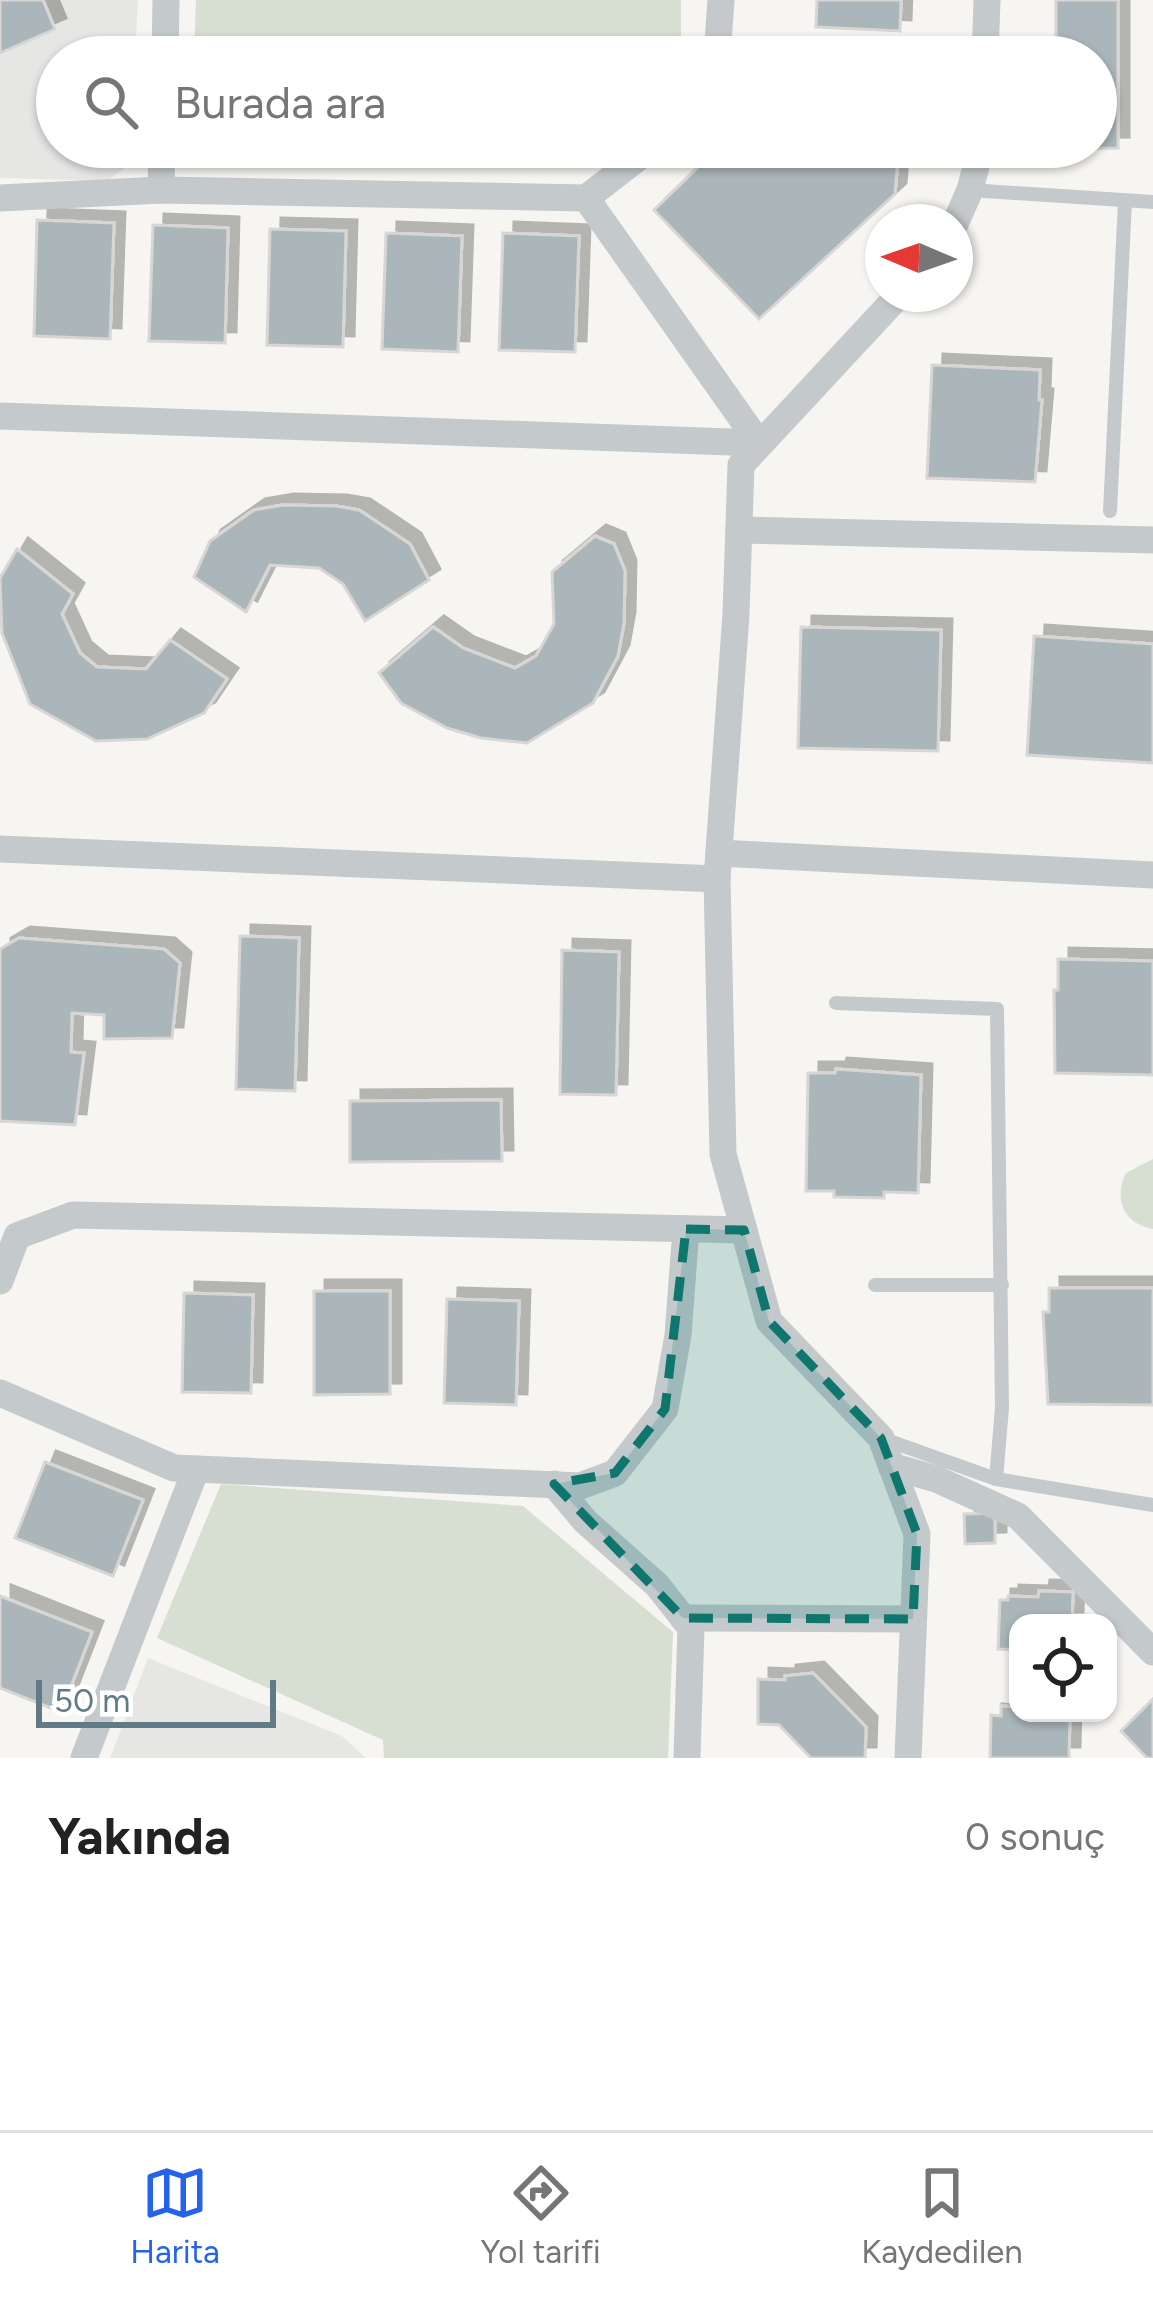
<!DOCTYPE html>
<html lang="tr">
<meta charset="utf-8">
<style>
body{margin:0;font-family:Figtree,sans-serif;background:#f6f6f6;color:#222}
.controls{position:absolute;right:36px;bottom:36px;display:grid;overflow:hidden;border-radius:24px;box-shadow:0 3px 9px #0004}
.controls button{width:108px;height:108px;display:grid;place-items:center;padding:0;border:0;border-bottom:3px solid #e0e0e0;background:#fff;color:#222;font:60px sans-serif}
.compass{position:absolute;left:865px;top:204px;width:108px;height:108px;border-radius:50%;background:#fff;box-shadow:0 3px 9px #0004;rotate:272deg}
.scale{position:absolute;left:36px;bottom:30px;width:240px;box-sizing:border-box;padding-left:12px;border:6px solid #617a86;border-top:0;font-size:33px;line-height:42px;white-space:nowrap;color:#617a86;-webkit-text-stroke:9px #fff;paint-order:stroke}
.list{margin:0;padding:0;list-style:none}
h2{display:flex;justify-content:space-between;align-items:center;height:156px;margin:0;padding:0 48px;font-size:51px}
h2 small{font-size:39px;font-weight:400;color:#767676}
.icon{flex:none;width:66px;height:66px;fill:none;stroke:currentColor;stroke-width:2;stroke-linecap:round;stroke-linejoin:round}
.map{position:relative;flex:none;width:1153px;height:1758px;overflow:hidden}
.search{position:absolute;background:#fff;box-shadow:0 3px 9px #0004;left:36px;right:36px;top:36px;height:132px;display:flex;align-items:center;gap:30px;box-sizing:border-box;padding:0 42px;border-radius:66px;color:#767676;font-size:45px}
.sheet{height:372px;background:#fff}
nav{display:flex;justify-content:space-around;align-items:center;box-sizing:border-box;height:168px;border-top:3px solid #e0e0e0;background:#fff;font-size:33px;color:#767676}
nav a{display:grid;justify-items:center;gap:6px}
nav .on{color:#2563eb}
.map>svg:first-child{display:block}
.built{fill:#e6e7e5}
.green{fill:#d7ded2}
.building{fill:#abb6ba;stroke:#d7d6d4;stroke-width:3;filter:url(#shadow)}
.lines{fill:none;stroke-linecap:round;stroke-linejoin:round}
.service{stroke:#c4c9cc;stroke-width:14}
.minor{stroke:#c4c9cc;stroke-width:27}
.marked{fill:#0f766e;fill-opacity:0.2;stroke:#0f766e;stroke-width:9;stroke-dasharray:24 15;stroke-linejoin:round}
</style>
<div class="map">
<svg width="1153" height="1758" viewBox="0 0 1153 1758">
<defs>
<filter id="shadow"><feDropShadow dx="11" dy="-11" stdDeviation="0" flood-color="#0004"/></filter>
</defs>
<rect width="100%" height="100%" fill="#f6f5f1"/>
<g class="built">
<polygon points="0,0 138,0 135,57 57,57 57,147 130,147 129,165 107,181 0,178"/>
<polygon points="148,1658 342,1736 366,1758 110,1758"/>
</g>
<g class="green">
<polygon points="196,0 681,0 681,44 668,57 194,57"/>
<path d="M1153,1159V1229C1124,1224 1113,1200 1126,1173Z"/>
<polygon points="221,1484 523,1506 673,1632 668,1758 384,1758 383,1740 157,1638"/>
</g>
<g class="building">
<polygon points="0,0 43,0 55,29 0,53"/>
<polygon points="817,0 901,0 900,31 816,27"/>
<polygon points="1056,0 1118,0 1118,148 1057,149 1096,147 1096,57 1056,57"/>
<polygon points="719,147 899,147 895,194 759,319 654,210"/>
<polygon points="37,220 114,223 110,339 34,336"/>
<polygon points="153,225 228,228 225,343 149,341"/>
<polygon points="270,229 346,231 343,347 267,345"/>
<polygon points="386,233 462,236 458,352 382,349"/>
<polygon points="503,233 579,236 575,352 499,350"/>
<polygon points="932,365 1040,370 1039,400 1042,400 1035,482 927,478"/>
<polygon points="283,505 336,506 359,510 410,544 429,580 365,621 343,584 319,568 270,565 246,612 194,577 210,541 254,510"/>
<polygon points="595,536 614,544 625,571 624,623 618,656 593,703 527,743 481,738 447,728 401,703 379,673 433,627 463,648 515,668 536,656 554,624 552,572"/>
<polygon points="17,549 73,594 62,614 80,653 97,667 146,669 170,640 227,679 204,713 147,739 96,741 30,704 2,633 0,578"/>
<polygon points="801,627 941,630 938,751 798,748"/>
<polygon points="1034,636 1153,644 1153,763 1027,755"/>
<polygon points="240,936 299,938 295,1091 236,1089"/>
<polygon points="19,938 164,949 180,963 172,1038 104,1039 104,1015 72,1013 71,1052 84,1053 75,1125 0,1121 0,949"/>
<polygon points="562,950 619,952 616,1095 560,1094"/>
<polygon points="1058,959 1153,961 1153,1075 1055,1073 1054,990 1058,990"/>
<polygon points="836,1069 921,1075 918,1193 884,1192 884,1198 834,1197 834,1191 806,1191 808,1073 835,1073"/>
<polygon points="501,1100 502,1161 350,1162 350,1101"/>
<polygon points="1049,1288 1153,1288 1153,1405 1048,1404 1043,1312 1049,1312"/>
<polygon points="314,1291 390,1291 390,1394 314,1395"/>
<polygon points="184,1293 253,1295 251,1393 182,1392"/>
<polygon points="447,1299 519,1301 516,1405 444,1403"/>
<polygon points="45,1462 143,1500 113,1576 15,1538"/>
<polygon points="995,1513 995,1543 965,1544 964,1514"/>
<polygon points="1039,1591 1073,1592 1072,1623 1018,1623 1018,1650 998,1649 1000,1600 1008,1600 1008,1596 1038,1597"/>
<polygon points="0,1596 92,1632 61,1712 0,1688"/>
<polygon points="813,1673 866,1727 865,1758 811,1758 779,1725 758,1724 758,1679 785,1680 785,1676"/>
<polygon points="1153,1699 1153,1758 1147,1758 1121,1731"/>
<polygon points="1001,1706 1018,1707 1018,1713 1070,1713 1069,1758 990,1758 991,1715 1001,1716"/>
</g>
<g class="lines">
<g class="service">
<polyline points="970,190 1153,202"/>
<polyline points="1110,511 1125,201"/>
<polyline points="836,1003 997,1009 1002,1408 996,1479"/>
<polyline points="875,1285 1002,1285"/>
<polyline points="881,1438 996,1479 1153,1505"/>
</g>
<g class="minor">
<polyline points="165,57 166,0"/>
<polyline points="717,57 721,0"/>
<polyline points="985,57 987,0"/>
<polyline points="161,190 162,147"/>
<polyline points="0,198 161,190 586,198 652,147"/>
<polyline points="586,198 759,443"/>
<polyline points="955,224 970,190 981,147"/>
<polyline points="900,294 741,465 736,614 717,879 723,1154 769,1321 881,1438 917,1534 908,1758"/>
<polyline points="0,416 759,443"/>
<polyline points="739,530 1153,540"/>
<polyline points="0,849 717,879"/>
<polyline points="719,853 1153,875"/>
<polyline points="0,1281 17,1236 73,1215 744,1230"/>
<polyline points="0,1393 174,1468 580,1486 615,1473 665,1409 678,1335 686,1229"/>
<polyline points="891,1466 936,1479 1018,1516 1153,1652"/>
<polyline points="554,1484 585,1521 657,1585 691,1628 687,1758"/>
<polyline points="683,1618 913,1619"/>
<polyline points="84,1758 196,1469"/>
</g>
</g>
<path class="marked" d="M686,1229L744,1230L769,1321L881,1438L917,1534L913,1619L683,1618L554,1484L615,1473L665,1409Z"/>
</svg>
<div class="controls">
<button><svg class="icon" aria-label="locate" viewBox="0 0 24 24"><circle cx="12" cy="12" r="6"/><path d="M12 2v4M12 18v4M2 12h4M18 12h4"/></svg></button>
</div>
<svg class="compass" viewBox="-18 -18 36 36"><path d="M0-13l5 13h-10z" fill="#e53935"/><path d="M0 13l5-13h-10z" fill="#767676"/></svg>
<div class="scale">50 m</div>
<div class="search"><svg class="icon" aria-label="search" viewBox="0 0 24 24"><circle cx="10" cy="10" r="6"/><path d="M15 15l6 6"/></svg>Burada ara</div>
</div>
<section class="sheet">
<h2>Yakında<small>0 sonuç</small></h2>
<ul class="list">
</ul>
</section>
<nav>
<a class="on"><svg class="icon" aria-label="map" viewBox="0 0 24 24"><path d="M3 6l6-2 6 2 6-2v14l-6 2-6-2-6 2zM9 4v14M15 6v14"/></svg>Harita</a>
<a><svg class="icon" aria-label="directions" viewBox="0 0 24 24"><path d="M12 3l9 9-9 9-9-9zM9 14v-3h6M13 9l2 2-2 2"/></svg>Yol tarifi</a>
<a><svg class="icon" aria-label="saved" viewBox="0 0 24 24"><path d="M7 4h10v16l-5-4-5 4z"/></svg>Kaydedilen</a>
</nav>
